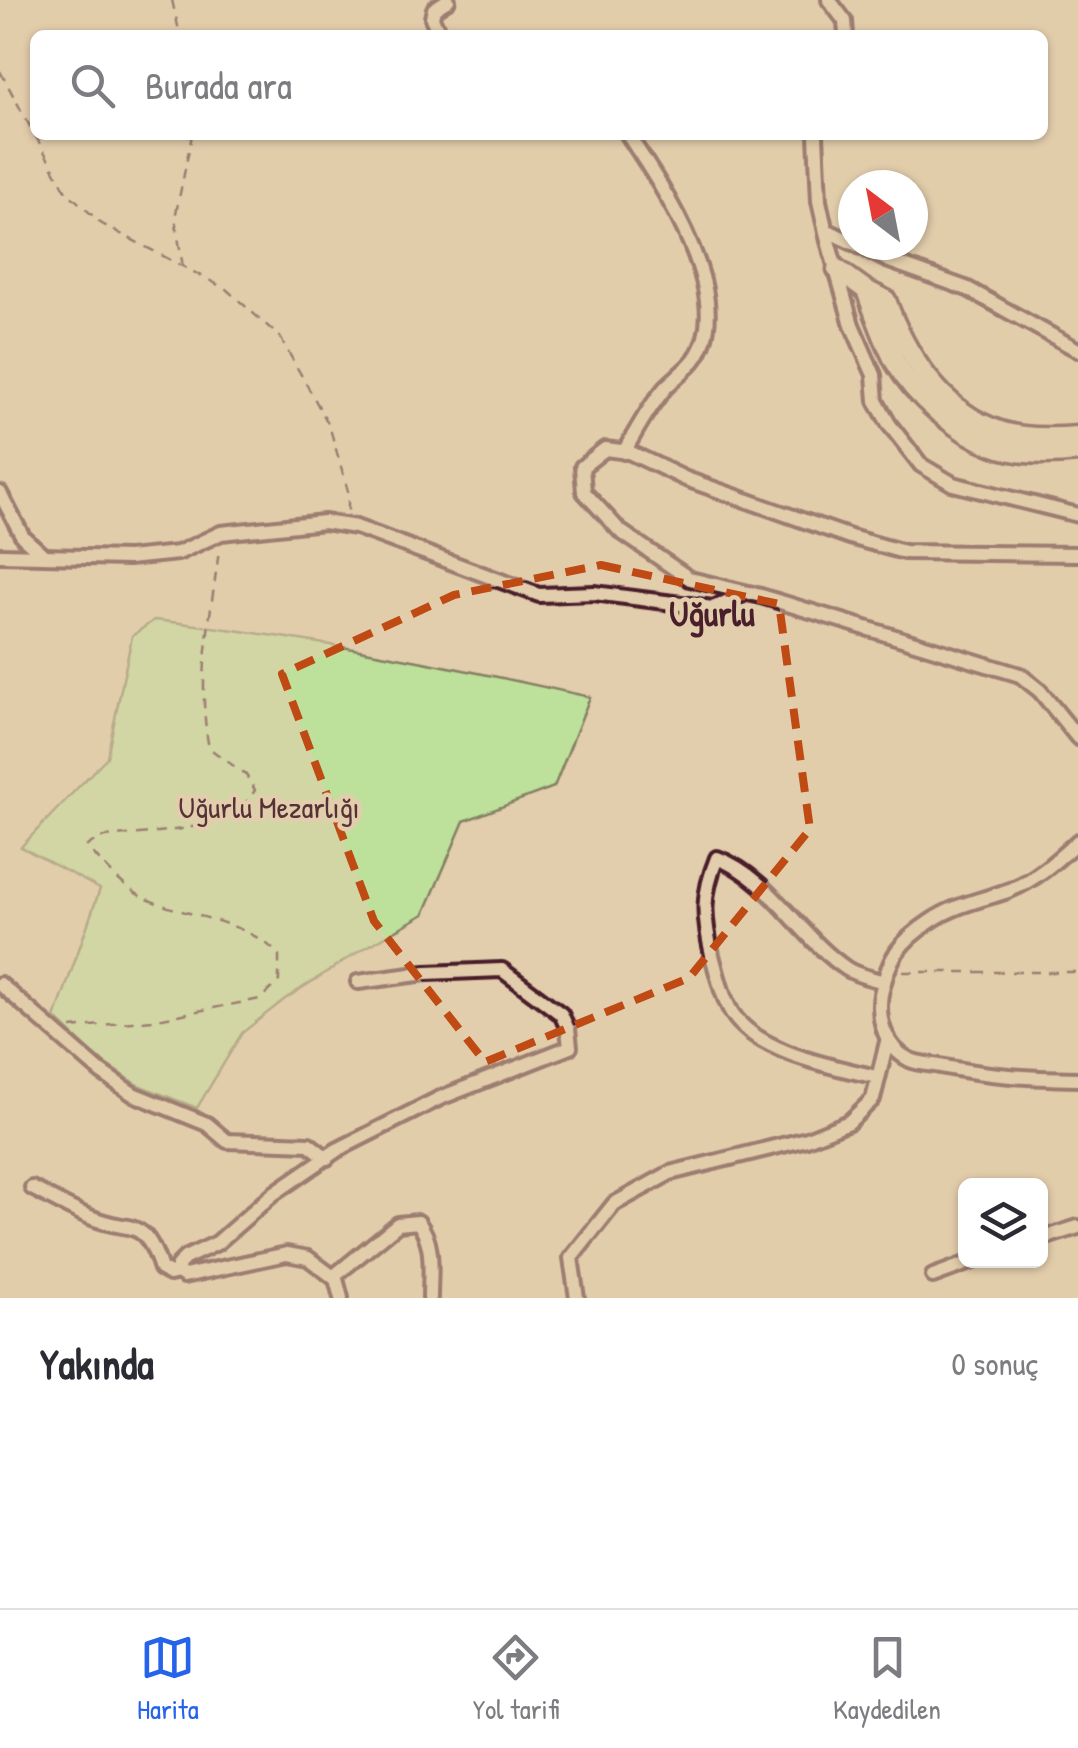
<!DOCTYPE html>
<html lang="tr">
<meta charset="utf-8">
<style>
body{margin:0;font-family:"Patrick Hand",sans-serif;background:#f2f2f3;color:#2b2b33}
.controls{position:absolute;right:30px;bottom:30px;display:grid;overflow:hidden;border-radius:15px;box-shadow:0 2px 8px #0004}
.controls button{width:90px;height:90px;display:grid;place-items:center;padding:0;border:0;border-bottom:2px solid #e1e1e2;background:#fff;color:#2b2b33;font:50px sans-serif}
.compass{position:absolute;left:838px;top:170px;width:90px;height:90px;border-radius:50%;background:#fff;box-shadow:0 2px 8px #0004;rotate:328deg}
.list{margin:0;padding:0;list-style:none}
h2{display:flex;justify-content:space-between;align-items:center;height:130px;margin:0;padding:0 40px;font-size:42px}
h2 small{font-size:32px;font-weight:400;color:#7c7c81}
.icon{flex:none;width:55px;height:55px;fill:none;stroke:currentColor;stroke-width:2;stroke-linecap:round;stroke-linejoin:round}
.map{position:relative;flex:none;width:1078px;height:1298px;overflow:hidden}
.search{position:absolute;background:#fff;box-shadow:0 2px 8px #0004;left:30px;right:30px;top:30px;height:110px;display:flex;align-items:center;gap:25px;box-sizing:border-box;padding:0 35px;border-radius:15px;color:#7c7c81;font-size:38px}
.sheet{height:310px;background:#fff}
nav{display:flex;justify-content:space-around;align-items:center;box-sizing:border-box;height:140px;border-top:2px solid #e1e1e2;background:#fff;font-size:28px;color:#7c7c81}
nav a{display:grid;justify-items:center;gap:5px}
nav .on{color:#2563eb}
.map>svg:first-child{display:block}
.green{fill:#bde19b;stroke:#848063;stroke-width:2.5}
.lines{fill:none;stroke-linecap:round;stroke-linejoin:round}
.street-casing{stroke:#4a1f2b;stroke-width:20}
.secondary-casing{stroke:#4a1f2b;stroke-width:25}
.path{stroke:#4a1f2b;stroke-width:2.5;stroke-dasharray:10 8;stroke-linecap:butt}
.street{stroke:#e2cdac;stroke-width:12}
.secondary{stroke:#e2cdac;stroke-width:18}
.marked{fill:none;stroke:#c04a14;stroke-width:8;stroke-dasharray:20 12;stroke-linejoin:round}
.labels{text-anchor:middle;dominant-baseline:central;stroke-width:9;stroke-linejoin:round;paint-order:stroke}
.park-label{font-size:30px;fill:#563236;stroke:#e2cdac}
.quarter-label{font-size:35px;font-weight:bold;fill:#4a1f2b;stroke:#e2cdac}
</style>
<div class="map">
<svg width="1078" height="1298" viewBox="0 0 1078 1298">
<rect width="100%" height="100%" fill="#e2cdac"/>
<filter id="ink" filterUnits="userSpaceOnUse"><feTurbulence type="fractalNoise" baseFrequency=".01" numOctaves="2"/><feDisplacementMap in="SourceGraphic" scale="20" xChannelSelector="R" yChannelSelector="G"/><feConvolveMatrix kernelMatrix="1 2 1 2 8 2 1 2 1" color-interpolation-filters="sRGB"/></filter>
<g filter="url(#ink)">
<path class="green" d="M154,620C301,636 446,665 590,697L554,787L464,821L424,914L358,952L285,999L242,1033L197,1108L138,1085L98,1059L55,1018L100,889L21,847L107,757L132,636Z"/>
<g class="lines">
<g class="street-casing">
<g id="street">
<polyline points="829,0 845,21 846,35"/>
<polyline points="440,35 432,18 434,9 448,0"/>
<polyline points="816,135 819,201 828,241 852,325 874,375 876,401 889,424 921,465 953,484 1078,515"/>
<polyline points="826,230 853,243"/>
<polyline points="857,245 887,260 968,289 1078,350"/>
<path d="M624,452C637,429 649,407 666,387C675,378 686,370 694,360C739,300 662,186 628,135"/>
<polyline points="0,493 23,537 42,554"/>
<polyline points="1078,554 904,552 850,537 686,479 629,452 605,449 582,467 584,492 620,531 690,579 761,596 1020,675 1040,691 1078,738"/>
<polyline points="0,555 128,558 178,553 221,533 324,522 356,527 539,595 594,593 713,608 746,593"/>
<path d="M1078,841C1057,860 1037,879 1010,890C983,900 956,904 931,921C899,942 889,957 881,994C877,1019 885,1048 910,1060C919,1064 931,1064 940,1066C990,1076 1028,1078 1078,1079"/>
<polyline points="0,984 101,1072 133,1094 207,1124 227,1141 309,1144 327,1158"/>
<path d="M877,1077C834,1067 757,1053 732,1013C722,996 717,974 712,955C703,916 702,895 717,858C771,878 800,938 847,969C858,976 872,978 884,982"/>
<path d="M32,1188C51,1198 70,1209 90,1217C131,1235 143,1213 161,1269L170,1274L178,1272"/>
<polyline points="1040,1239 1078,1227"/>
<polyline points="933,1276 976,1260"/>
<path d="M333,1277L398,1224L418,1222C435,1244 430,1271 430,1298"/>
<polyline points="341,1298 336,1279 308,1258 287,1254 184,1276 178,1272 178,1265 185,1258 217,1243 273,1194 337,1150 440,1098 570,1047 568,1029 561,1014 502,970 426,973 358,982"/>
<polyline points="577,1298 571,1258 614,1204 670,1173 807,1139 849,1122 873,1099 888,1038"/>
</g>
</g>
<g class="secondary-casing">
<g id="secondary">
<path d="M837,269L866,290L886,300C905,354 942,412 1000,431C1024,439 1053,438 1078,436"/>
<path d="M866,290C875,315 883,339 895,362C915,397 956,432 994,446C1019,456 1051,455 1078,452"/>
</g>
</g>
<g class="path">
<polyline points="172,0 180,35"/>
<polyline points="0,71 34,134"/>
<polyline points="35,135 66,191 102,224 226,289 280,337 329,425 348,491 348,514"/>
<polyline points="183,267 175,218 192,135"/>
<polyline points="903,972 1078,972"/>
<path d="M71,1028L152,1020L260,999L279,981V955C246,919 188,918 145,898C124,889 102,864 87,846L99,838C147,831 229,835 255,790L246,775L209,748C196,683 211,614 219,550"/>
</g>
<use href="#street" class="street"/>
<use href="#secondary" class="secondary"/>
</g>
</g>
<path d="M0 0H1078V1298H0ZM601,565L779,604L810,829L689,978L485,1062L374,921L282,674L454,595Z" fill="#e2cdac" fill-opacity=".55" fill-rule="evenodd"/>
<path class="marked" d="M601,565L779,604L810,829L689,978L485,1062L374,921L282,674L454,595Z"/>
<g class="labels">
<g class="park-label">
<text x="269" y="807">Uğurlu Mezarlığı</text>
</g>
<g class="quarter-label">
<text x="712" y="613">Uğurlu</text>
</g>
</g>
</svg>
<div class="controls">
<button><svg class="icon" aria-label="layers" viewBox="0 0 24 24"><path d="M12 4l9 5-9 5-9-5zM3 14l9 5 9-5"/></svg></button>
</div>
<svg class="compass" viewBox="-18 -18 36 36"><path d="M0-13l5 13h-10z" fill="#e53935"/><path d="M0 13l5-13h-10z" fill="#7c7c81"/></svg>
<div class="search"><svg class="icon" aria-label="search" viewBox="0 0 24 24"><circle cx="10" cy="10" r="6"/><path d="M15 15l6 6"/></svg>Burada ara</div>
</div>
<section class="sheet">
<h2>Yakında<small>0 sonuç</small></h2>
<ul class="list">
</ul>
</section>
<nav>
<a class="on"><svg class="icon" aria-label="map" viewBox="0 0 24 24"><path d="M3 6l6-2 6 2 6-2v14l-6 2-6-2-6 2zM9 4v14M15 6v14"/></svg>Harita</a>
<a><svg class="icon" aria-label="directions" viewBox="0 0 24 24"><path d="M12 3l9 9-9 9-9-9zM9 14v-3h6M13 9l2 2-2 2"/></svg>Yol tarifi</a>
<a><svg class="icon" aria-label="saved" viewBox="0 0 24 24"><path d="M7 4h10v16l-5-4-5 4z"/></svg>Kaydedilen</a>
</nav>
